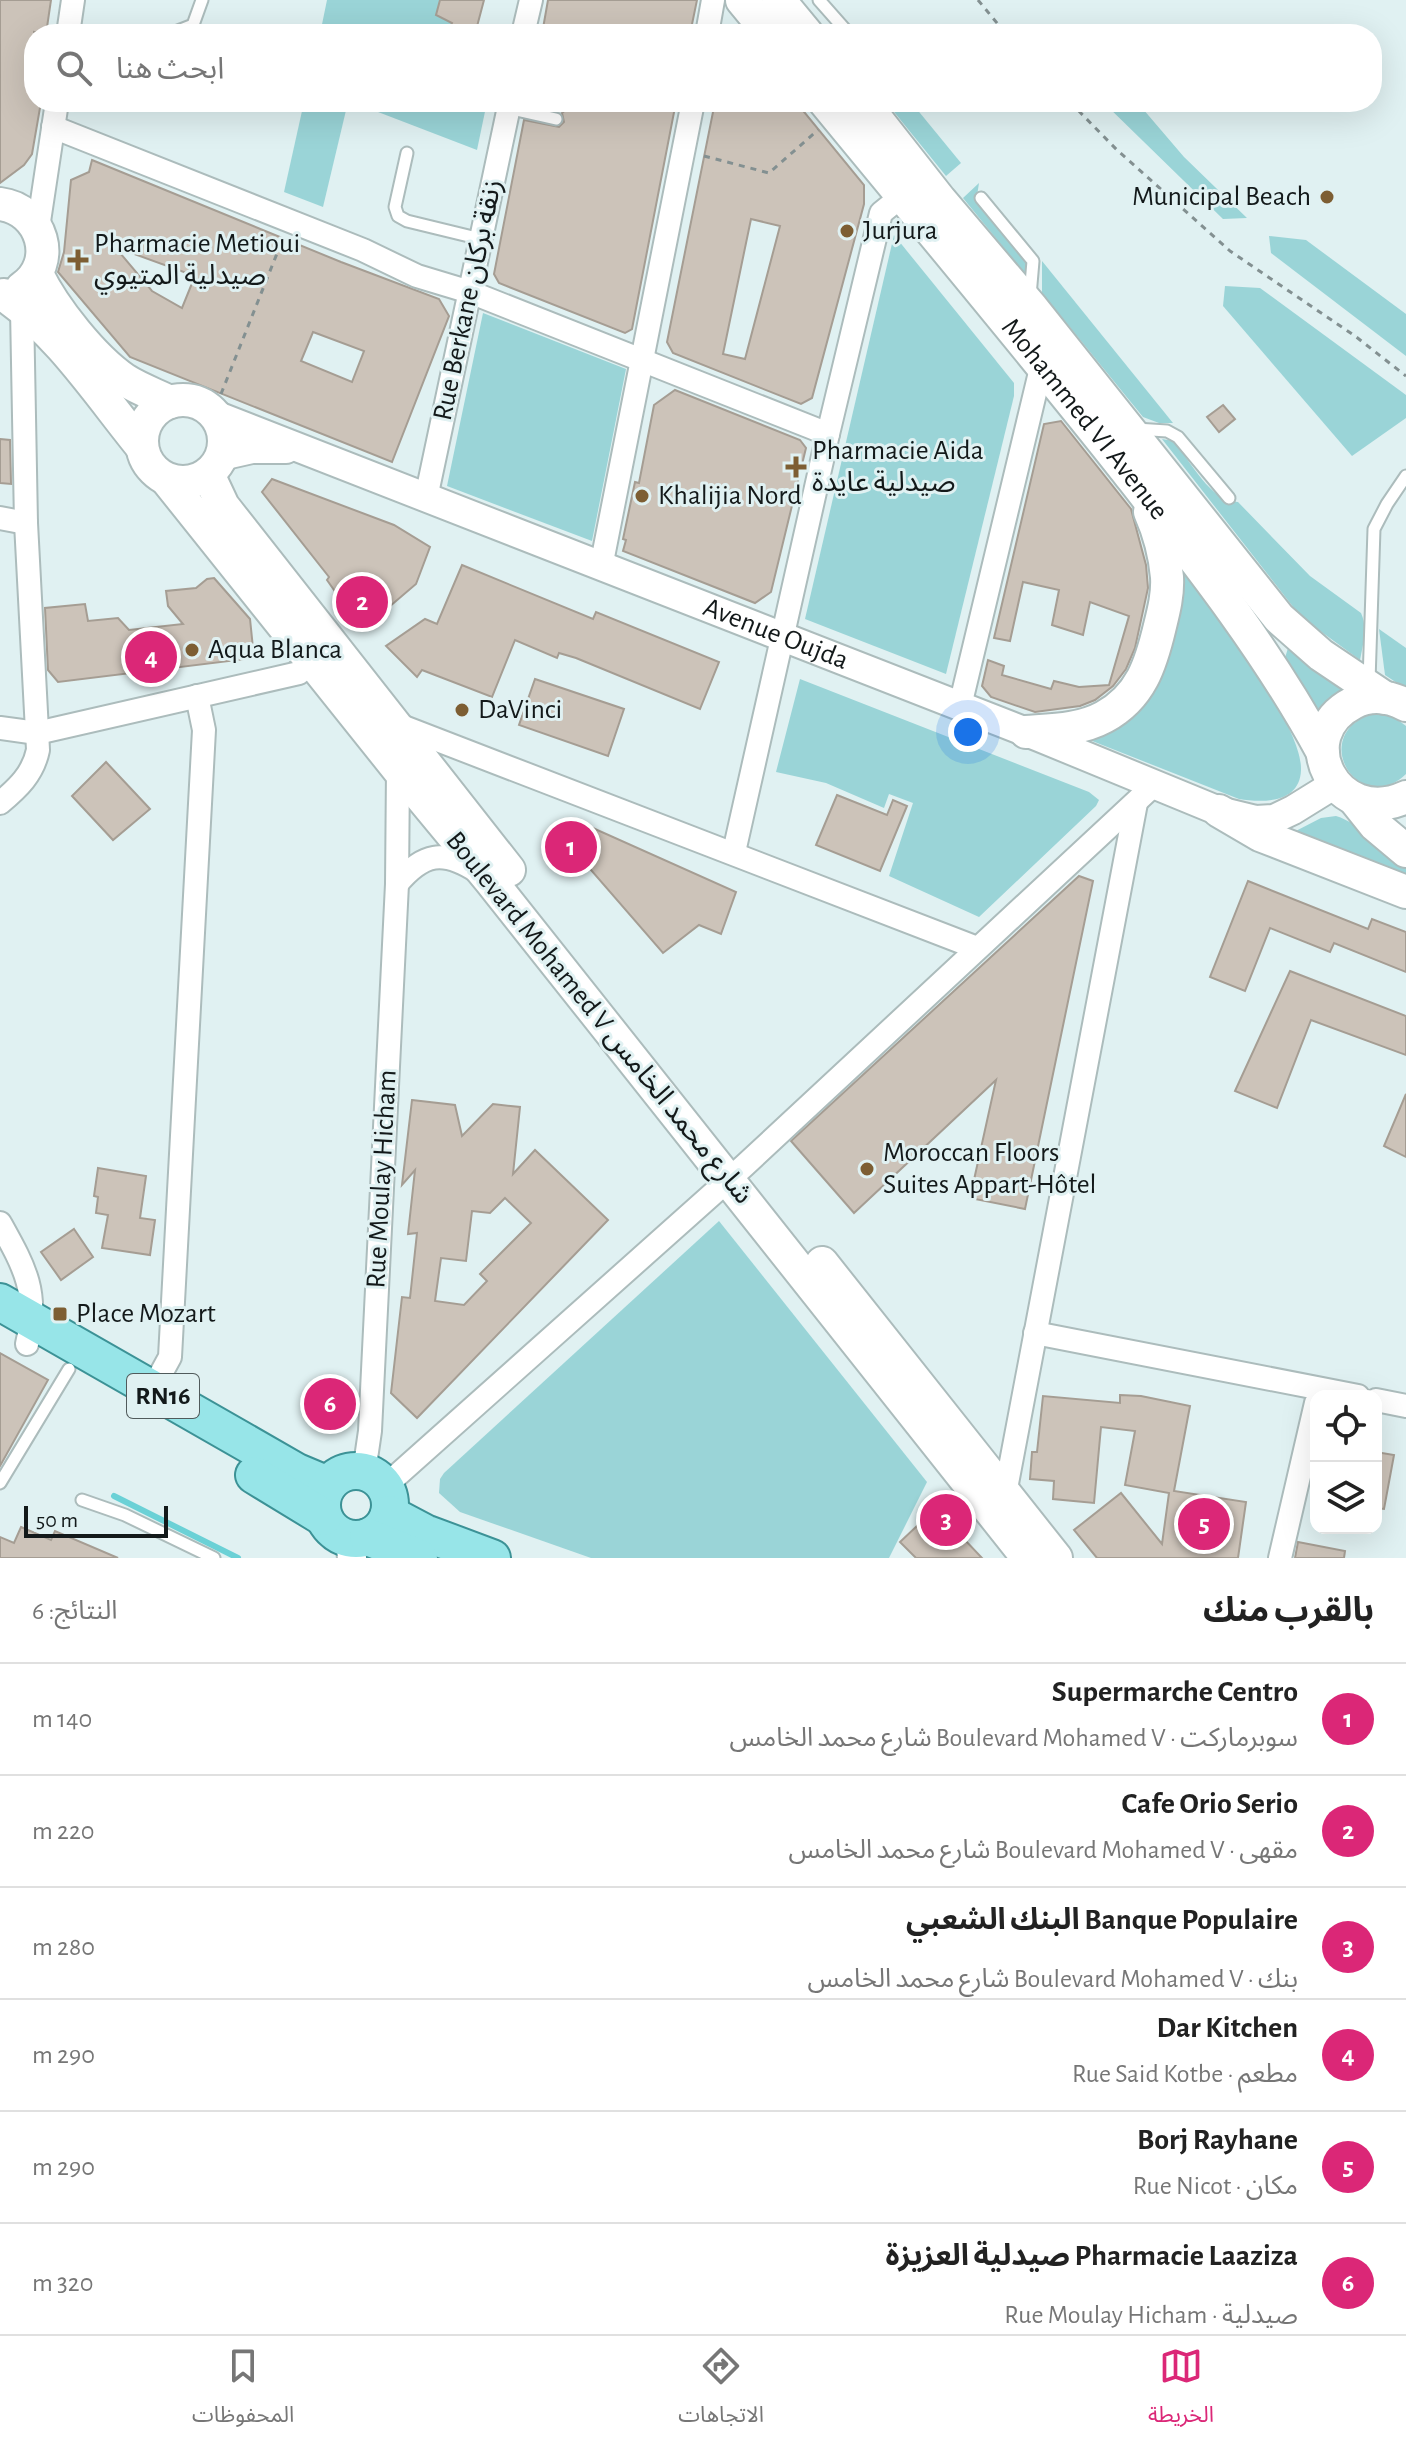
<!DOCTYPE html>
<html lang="ar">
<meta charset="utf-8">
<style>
body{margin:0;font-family:"Alegreya Sans","Noto Sans Arabic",sans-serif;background:#f2f2f2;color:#222;direction:rtl}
.controls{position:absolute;right:24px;bottom:24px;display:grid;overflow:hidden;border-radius:16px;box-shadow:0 8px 32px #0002}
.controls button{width:72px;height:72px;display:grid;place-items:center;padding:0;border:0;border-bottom:2px solid #e0e0e0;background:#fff;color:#222;font:40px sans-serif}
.scale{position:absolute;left:24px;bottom:20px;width:144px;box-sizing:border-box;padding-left:8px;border:4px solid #13191a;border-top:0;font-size:22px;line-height:28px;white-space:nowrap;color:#13191a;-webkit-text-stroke:6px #e0f1f2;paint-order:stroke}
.you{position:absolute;left:968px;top:732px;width:28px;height:28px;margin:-20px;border:6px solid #fff;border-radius:50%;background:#1a73e8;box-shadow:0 0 0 12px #1a73e833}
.badge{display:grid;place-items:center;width:52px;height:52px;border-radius:50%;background:#db2777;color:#fff;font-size:26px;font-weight:700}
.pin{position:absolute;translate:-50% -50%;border:4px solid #fff;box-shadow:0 2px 8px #0006}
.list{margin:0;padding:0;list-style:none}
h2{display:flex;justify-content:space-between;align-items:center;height:104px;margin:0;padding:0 32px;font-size:34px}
h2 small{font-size:26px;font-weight:400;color:#767676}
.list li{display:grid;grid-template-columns:52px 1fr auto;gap:24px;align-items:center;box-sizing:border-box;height:112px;padding:0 32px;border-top:2px solid #e0e0e0}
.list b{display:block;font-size:30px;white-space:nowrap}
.list p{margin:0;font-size:26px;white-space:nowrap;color:#767676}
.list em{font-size:26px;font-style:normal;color:#767676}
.icon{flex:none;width:44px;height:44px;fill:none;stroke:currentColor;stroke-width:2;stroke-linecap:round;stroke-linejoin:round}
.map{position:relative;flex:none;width:1406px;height:1558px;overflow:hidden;direction:ltr}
.search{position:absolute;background:#fff;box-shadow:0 8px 32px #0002;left:24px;right:24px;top:24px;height:88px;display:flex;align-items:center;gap:20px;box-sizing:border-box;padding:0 28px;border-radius:32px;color:#767676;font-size:30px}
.sheet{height:776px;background:#fff}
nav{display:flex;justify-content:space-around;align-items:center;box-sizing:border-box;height:112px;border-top:2px solid #e0e0e0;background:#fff;font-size:22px;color:#767676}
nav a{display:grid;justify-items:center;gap:4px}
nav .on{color:#db2777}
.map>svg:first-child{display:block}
.green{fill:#9ad4d7}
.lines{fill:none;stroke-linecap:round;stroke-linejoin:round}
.stream{stroke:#6bd1d6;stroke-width:6}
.building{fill:#ccc3b9;stroke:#a59d93;stroke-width:2;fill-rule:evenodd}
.service-casing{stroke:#acbcbc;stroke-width:15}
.minor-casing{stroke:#acbcbc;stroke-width:26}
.tertiary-casing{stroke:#acbcbc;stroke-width:32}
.secondary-casing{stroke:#acbcbc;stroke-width:36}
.primary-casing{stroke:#3c9296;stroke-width:40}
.path{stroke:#839091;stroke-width:3;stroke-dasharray:6 6;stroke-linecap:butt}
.service{stroke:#fff;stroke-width:11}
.minor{stroke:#fff;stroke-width:22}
.tertiary{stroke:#fff;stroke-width:28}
.secondary{stroke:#fff;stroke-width:32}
.primary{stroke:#97e5e8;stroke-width:36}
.poi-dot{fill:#7d5e33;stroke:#e0f1f2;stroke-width:3}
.labels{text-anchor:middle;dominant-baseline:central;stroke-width:6;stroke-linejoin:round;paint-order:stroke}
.shield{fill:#e0f1f2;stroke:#505a5b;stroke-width:2}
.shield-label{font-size:26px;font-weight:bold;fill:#13191a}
.poi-label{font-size:28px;fill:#13191a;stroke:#e0f1f2;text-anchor:start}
.street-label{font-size:28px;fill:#13191a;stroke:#e0f1f2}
</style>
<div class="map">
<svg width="1406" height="1558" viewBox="0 0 1406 1558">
<rect width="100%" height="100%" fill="#e0f1f2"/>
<g class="green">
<polygon points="327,0 440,0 436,15 452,23 451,28 464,34 320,34"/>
<polygon points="304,102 348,102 323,207 284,192"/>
<polygon points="352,102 487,102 477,150"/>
<polygon points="886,102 911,102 961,163 946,176"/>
<polygon points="1103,102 1137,102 1184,157 1247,218 1223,219"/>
<polygon points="979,183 977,196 979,203 1027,263 1025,274 963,198"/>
<polygon points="894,235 1014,383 1014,396 946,674 805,619"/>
<polygon points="1269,236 1306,240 1406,314 1406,356 1271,253"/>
<polygon points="1042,261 1173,423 1159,423 1143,417 1042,293"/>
<polygon points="1225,286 1260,288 1406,395 1406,418 1352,456 1223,306"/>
<polygon points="483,313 626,369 592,541 447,486"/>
<path d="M1162,439L1174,441C1190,461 1211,502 1238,502L1310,576L1361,613C1368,628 1363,644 1360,660L1301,617Z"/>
<path d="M1173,556C1204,596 1303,723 1301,770C1300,803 1264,803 1239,799L1077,735L1119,717Z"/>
<polygon points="1379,629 1406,648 1406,689 1385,675"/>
<polygon points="1293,647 1356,692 1321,724 1285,658 1288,648"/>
<polygon points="800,679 1089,792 1099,800 1096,806 979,917 889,876 913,803 889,794 884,808 826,783 776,772"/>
<path d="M1372,714C1387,714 1395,717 1406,726V774C1359,819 1307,735 1372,714Z"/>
<path d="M1336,816C1361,823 1382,853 1406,867V880L1290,834L1321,818Z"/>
<polygon points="719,1221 927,1482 889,1558 591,1558 460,1512 439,1493 440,1479 444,1473"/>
</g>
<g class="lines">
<polyline class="stream" points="114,1496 238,1558"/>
</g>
<g class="building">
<polygon points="0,0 51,0 46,34 34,32 34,102 41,102 32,154 24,165 0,183"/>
<polygon points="440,0 484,0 475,34 464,34 450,28 452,23 436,15"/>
<polygon points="548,0 697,0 690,34 542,34"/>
<polygon points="568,102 676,102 632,329 625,333 499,283 494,274 524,120 559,127 564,122 562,113 568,108"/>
<path d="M715,102H796L864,185V204L812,398L801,404L673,353L667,342ZM751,219L780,226L745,359L723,354Z"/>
<path d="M92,160L341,262L439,299L449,316L392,462L130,357L58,272L64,252L71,180L89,172ZM115,247L195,276L182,308L152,291ZM313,332L364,351L352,382L301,361Z"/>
<polygon points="675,390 800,440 806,448 771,592 755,603 623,551 626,540 623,539 635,482 639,483 654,405"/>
<polygon points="1223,405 1235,419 1219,432 1207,417"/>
<polygon points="1061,421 1131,509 1146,565 1148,588 1135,648 1126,669 1113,686 1095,700 1080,706 1035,712 991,697 982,686 988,660 1004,666 1002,675 1051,689 1054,681 1079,687 1109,685 1129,616 1090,602 1083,635 1052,625 1059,590 1023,582 1010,641 994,638 1044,424"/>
<polygon points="0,439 10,440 11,484 0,483"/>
<polygon points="272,479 394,525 430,547 416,584 362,630 327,580 329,577 262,492"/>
<polygon points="462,565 593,619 596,612 719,662 700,709 576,658 559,653 557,658 515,640 492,697 422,670 417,677 386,646 425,619 437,624"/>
<polygon points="214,578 250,619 254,658 58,682 48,670 45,608 85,604 88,621 118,618 129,630 183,624 168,606 166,591 196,588 207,579"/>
<polygon points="535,679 624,709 608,756 519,725"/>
<polygon points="106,762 150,809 113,840 72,796"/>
<polygon points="837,795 887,815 893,800 907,806 880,871 816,845"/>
<polygon points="574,824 584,824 736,892 721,934 699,925 663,953 571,847 566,837 569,830"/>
<polygon points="1079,876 1093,881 1025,1209 970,1198 996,1080 854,1213 791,1141"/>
<polygon points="1248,881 1368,929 1372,919 1406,932 1406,972 1334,943 1330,952 1270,928 1245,991 1210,977"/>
<polygon points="1290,971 1406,1016 1406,1055 1311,1020 1277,1108 1235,1091"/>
<polygon points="1406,1094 1406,1157 1384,1146"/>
<path d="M412,1100L455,1105L462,1136L493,1104L520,1107L513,1174L535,1150L608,1220L417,1418L391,1393L402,1297L410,1298L417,1233L408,1234L415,1170L402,1185ZM505,1198L531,1223L480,1274L487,1281L464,1305L435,1301L441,1258L466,1261L472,1211L490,1213Z"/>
<polygon points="98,1168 146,1176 140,1218 155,1220 150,1255 102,1248 108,1215 96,1213 98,1197 94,1196"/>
<polygon points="74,1229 93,1257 61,1280 41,1252"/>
<polygon points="0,1353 48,1380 0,1466"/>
<polygon points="1120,1395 1141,1396 1190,1406 1174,1491 1246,1502 1238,1558 1097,1558 1074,1530 1121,1493 1162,1544 1169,1493 1125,1485 1135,1431 1101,1427 1094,1503 1053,1499 1054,1481 1030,1479 1032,1452 1037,1452 1043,1396 1120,1403"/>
<polygon points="1376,1452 1394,1455 1384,1509 1376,1508"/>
<polygon points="936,1508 946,1520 982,1558 916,1558 900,1542"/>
<polygon points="21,1527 51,1540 55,1531 118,1558 0,1558 0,1537 14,1543"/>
<polygon points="1298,1542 1345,1551 1344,1558 1295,1558"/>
</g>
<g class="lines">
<g class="service-casing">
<g id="service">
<polyline points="819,0 849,34"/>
<polyline points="170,34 193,25 202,0"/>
<polyline points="548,102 560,105"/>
<polyline points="508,108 556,119"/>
<polyline points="407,153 395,207 398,216 407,221 481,239"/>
<polyline points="981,198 1033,261 1030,296"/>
<polyline points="1136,429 1167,431 1178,437 1229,498"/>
<polyline points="1369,681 1374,529 1387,504 1406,476"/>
<polyline points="0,1483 69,1369"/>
<polyline points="82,1500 125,1515 214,1558"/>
</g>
</g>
<g class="minor-casing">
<g id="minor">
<polyline points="68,34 73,0"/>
<polyline points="523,34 531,0"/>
<polyline points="707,34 713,0"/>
<polyline points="53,127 363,250 417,276 470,292 828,434"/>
<polyline points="38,228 57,102"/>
<polyline points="426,498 510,102"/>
<polyline points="0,518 26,523"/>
<polyline points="601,567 693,102"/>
<polyline points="960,706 1042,364"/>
<polyline points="396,724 977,948"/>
<polyline points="0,728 37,733 299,673 312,661"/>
<path d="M0,803C18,788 33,774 38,750L26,523L22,309"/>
<polyline points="734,852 828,434 881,213 902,196"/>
<path d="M397,884C423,853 443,849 478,872"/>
<path d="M0,1223C25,1268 39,1292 27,1344"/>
<polyline points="1035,1333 1358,1396"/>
<polyline points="152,1390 170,1357 204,730 197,696"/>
<polyline points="1376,1400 1406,1406"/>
<polyline points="364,1472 370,1431 397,884 398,769"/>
<polyline points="384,1487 744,1166 1155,784"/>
<polyline points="1005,1494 1136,803"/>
<polyline points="1280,1558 1316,1403"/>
</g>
</g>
<g class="tertiary-casing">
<g id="tertiary">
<path id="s1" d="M215,415L1039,737L1219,811L1256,820L1274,819L1293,810L1335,784"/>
<polyline points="221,456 252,449 286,449"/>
<polyline points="350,1539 352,1558"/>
</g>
</g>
<g class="secondary-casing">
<g id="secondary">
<polyline points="742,0 770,34"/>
<polyline points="779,0 807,34"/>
<path id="s2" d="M825,102C925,224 1027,345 1125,469C1196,560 1268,651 1323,753"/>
<polyline points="863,102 940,200 1032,308 1279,618 1321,655 1385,698"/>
<path d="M0,204C42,209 59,263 22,288"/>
<path d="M37,274C54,309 93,358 125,380C139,389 156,395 170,402"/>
<path d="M4,295C58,331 101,397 142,447"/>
<circle cx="183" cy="441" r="41"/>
<polyline points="208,474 223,506 509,870"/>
<polyline points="167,480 398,769 490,880 1028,1558"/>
<path d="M1406,705C1389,696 1370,694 1353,703C1289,736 1336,829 1406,797"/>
<path d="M1026,732C1053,730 1080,730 1104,717C1141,697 1151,664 1160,626C1164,610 1168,594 1167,577C1165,555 1159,532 1150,512"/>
<polyline points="1355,800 1375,825 1406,851"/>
<polyline points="1219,811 1260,835 1406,892"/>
<polyline points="822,1263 1056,1558"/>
</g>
</g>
<g class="primary-casing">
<g id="primary">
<polyline points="0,1302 297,1472 328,1485"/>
<circle cx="356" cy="1505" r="34"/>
<polyline points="254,1475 323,1517"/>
<polyline points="389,1514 425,1533 492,1558"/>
<polyline points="368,1537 419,1558"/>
</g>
</g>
<g class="path">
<polyline points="978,0 1006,34"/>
<polyline points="1070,102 1117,150 1230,251 1355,336 1406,376"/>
<polyline points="704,156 769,173 818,130"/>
<polyline points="221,394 282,241"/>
</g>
<use href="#service" class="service"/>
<use href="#minor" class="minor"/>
<use href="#tertiary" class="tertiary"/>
<use href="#secondary" class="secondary"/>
<use href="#primary" class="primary"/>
</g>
<g class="poi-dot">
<circle cx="1327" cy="197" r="8"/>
<circle cx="847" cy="231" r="8"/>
<path d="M74 248h8v8h8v8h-8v8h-8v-8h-8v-8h8z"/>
<path d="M792 455h8v8h8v8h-8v8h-8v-8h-8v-8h8z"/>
<circle cx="642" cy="496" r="8"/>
<circle cx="192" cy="650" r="8"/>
<circle cx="462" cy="710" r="8"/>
<circle cx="867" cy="1169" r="8"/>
<rect x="52" y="1306" width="16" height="16" rx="4"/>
</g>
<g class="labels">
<rect class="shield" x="127" y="1374" width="72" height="44" rx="6"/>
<g class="shield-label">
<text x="163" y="1396">RN16</text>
</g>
<g class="poi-label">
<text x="1311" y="197" text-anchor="end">Municipal Beach</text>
<text x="863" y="231">Jurjura</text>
<text x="94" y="244">Pharmacie Metioui<tspan x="94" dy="32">صيدلية المتيوي</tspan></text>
<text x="812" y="451">Pharmacie Aida<tspan x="812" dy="32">صيدلية عايدة</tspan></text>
<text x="658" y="496">Khalijia Nord</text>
<text x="208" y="650">Aqua Blanca</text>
<text x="478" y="710">DaVinci</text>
<text x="883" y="1153">Moroccan Floors<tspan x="883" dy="32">Suites Appart-Hôtel</tspan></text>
<text x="76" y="1314">Place Mozart</text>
</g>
<g class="street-label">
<text transform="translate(468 300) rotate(-78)">Rue Berkane زنقة بركان</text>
<text stroke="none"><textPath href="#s2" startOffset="410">Mohammed VI Avenue</textPath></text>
<text stroke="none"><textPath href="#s1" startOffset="602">Avenue Oujda</textPath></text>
<text transform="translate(599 1018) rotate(51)">Boulevard Mohamed V شارع محمد الخامس</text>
<text transform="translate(382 1179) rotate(-87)">Rue Moulay Hicham</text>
</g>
</g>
</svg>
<div class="controls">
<button><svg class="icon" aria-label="locate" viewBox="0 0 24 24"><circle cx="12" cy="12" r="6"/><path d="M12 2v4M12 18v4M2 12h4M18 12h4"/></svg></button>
<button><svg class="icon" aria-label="layers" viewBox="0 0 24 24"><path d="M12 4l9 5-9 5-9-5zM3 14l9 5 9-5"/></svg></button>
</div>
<div class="scale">50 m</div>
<div class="you"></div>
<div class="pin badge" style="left:571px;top:847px">1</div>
<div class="pin badge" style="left:362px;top:602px">2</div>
<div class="pin badge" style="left:946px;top:1520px">3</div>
<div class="pin badge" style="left:151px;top:657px">4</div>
<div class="pin badge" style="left:1204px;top:1524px">5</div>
<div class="pin badge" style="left:330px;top:1404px">6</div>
<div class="search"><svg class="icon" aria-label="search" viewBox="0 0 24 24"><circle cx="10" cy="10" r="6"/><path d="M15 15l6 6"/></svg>ابحث هنا</div>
</div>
<section class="sheet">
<h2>بالقرب منك<small>النتائج: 6</small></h2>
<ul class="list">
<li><span class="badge">1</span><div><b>Supermarche Centro</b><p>سوبرماركت · Boulevard Mohamed V شارع محمد الخامس</p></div><em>140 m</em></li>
<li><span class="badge">2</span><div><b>Cafe Orio Serio</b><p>مقهى · Boulevard Mohamed V شارع محمد الخامس</p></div><em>220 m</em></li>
<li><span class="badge">3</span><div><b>Banque Populaire البنك الشعبي</b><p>بنك · Boulevard Mohamed V شارع محمد الخامس</p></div><em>280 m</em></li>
<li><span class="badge">4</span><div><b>Dar Kitchen</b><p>مطعم · Rue Said Kotbe</p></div><em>290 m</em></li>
<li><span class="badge">5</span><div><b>Borj Rayhane</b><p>مكان · Rue Nicot</p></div><em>290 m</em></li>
<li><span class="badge">6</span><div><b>Pharmacie Laaziza صيدلية العزيزة</b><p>صيدلية · Rue Moulay Hicham</p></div><em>320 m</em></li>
</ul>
</section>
<nav>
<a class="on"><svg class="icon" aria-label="map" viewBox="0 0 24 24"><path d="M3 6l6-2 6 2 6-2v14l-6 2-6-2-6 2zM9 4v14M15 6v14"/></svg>الخريطة</a>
<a><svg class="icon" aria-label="directions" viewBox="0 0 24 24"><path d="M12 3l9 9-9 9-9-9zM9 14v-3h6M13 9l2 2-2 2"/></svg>الاتجاهات</a>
<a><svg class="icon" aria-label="saved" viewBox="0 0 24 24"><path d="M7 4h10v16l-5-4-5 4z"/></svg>المحفوظات</a>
</nav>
